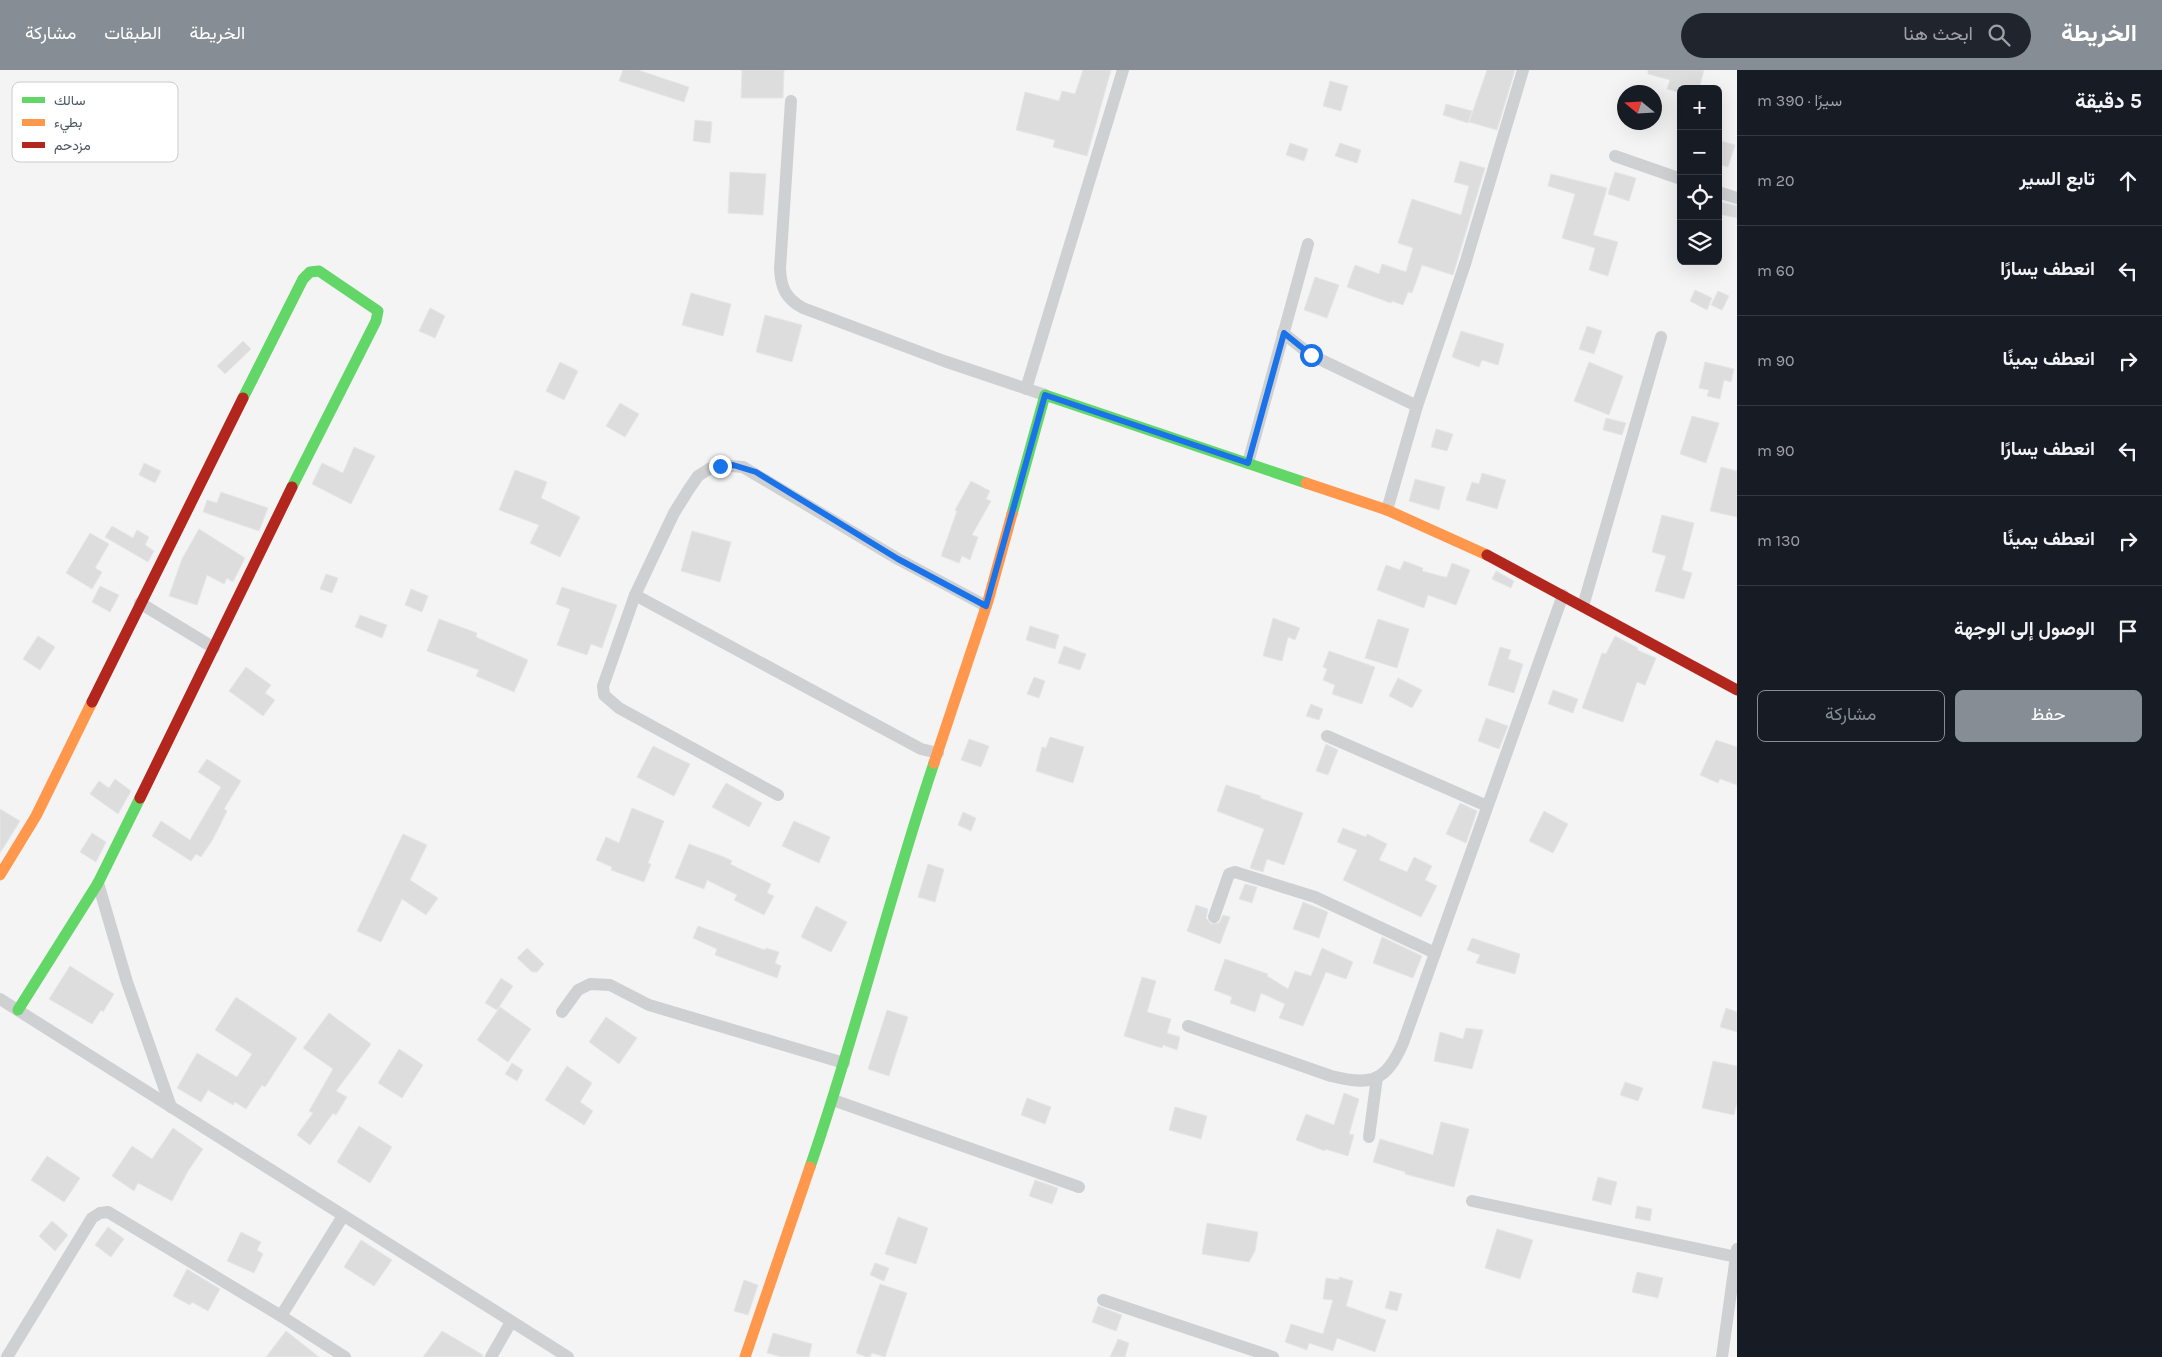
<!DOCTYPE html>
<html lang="ar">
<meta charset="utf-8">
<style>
body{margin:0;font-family:Karla,Vazirmatn,sans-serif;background:#20242c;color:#f1f3f6;direction:rtl}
.controls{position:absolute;right:15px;top:15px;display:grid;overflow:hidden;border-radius:8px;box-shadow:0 5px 20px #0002}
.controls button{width:45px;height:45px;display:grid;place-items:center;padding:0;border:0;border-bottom:1px solid #363941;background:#171b24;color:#f1f3f6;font:25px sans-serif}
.compass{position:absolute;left:1617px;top:15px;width:45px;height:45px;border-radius:50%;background:#171b24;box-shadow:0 5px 20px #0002;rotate:288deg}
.stop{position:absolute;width:15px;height:15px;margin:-11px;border:4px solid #1a73e8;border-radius:50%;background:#fff}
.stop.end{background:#1a73e8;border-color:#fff;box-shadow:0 1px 5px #0008}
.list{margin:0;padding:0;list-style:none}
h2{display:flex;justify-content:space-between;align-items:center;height:65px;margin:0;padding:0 20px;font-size:21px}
h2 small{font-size:16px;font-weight:400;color:#9ea1a6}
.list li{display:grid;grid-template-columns:32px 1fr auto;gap:15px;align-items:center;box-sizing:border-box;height:90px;padding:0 20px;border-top:1px solid #363941}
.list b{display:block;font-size:19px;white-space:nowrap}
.list em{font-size:16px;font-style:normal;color:#9ea1a6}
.actions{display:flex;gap:10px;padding:15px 20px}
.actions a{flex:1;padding:11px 0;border:1px solid #868d94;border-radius:8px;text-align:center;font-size:18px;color:#868d94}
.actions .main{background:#868d94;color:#fff}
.icon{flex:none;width:28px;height:28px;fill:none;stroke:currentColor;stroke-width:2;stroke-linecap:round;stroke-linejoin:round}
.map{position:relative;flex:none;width:1737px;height:1287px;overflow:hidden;direction:ltr}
header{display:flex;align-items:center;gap:30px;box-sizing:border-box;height:70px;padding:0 25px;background:#868d94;color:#fff}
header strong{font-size:24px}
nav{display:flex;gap:28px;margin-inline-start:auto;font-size:18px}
.search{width:350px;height:45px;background:#20242c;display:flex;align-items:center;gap:12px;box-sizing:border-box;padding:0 18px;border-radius:28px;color:#9ea1a6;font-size:19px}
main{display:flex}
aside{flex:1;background:#171b24}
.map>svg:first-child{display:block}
.building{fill:#ddddde;stroke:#e5e6e7}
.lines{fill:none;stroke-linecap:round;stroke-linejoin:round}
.street{stroke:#ced0d2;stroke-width:12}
.fast{stroke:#63d668;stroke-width:11}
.slow{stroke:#ff974d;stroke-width:11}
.jam{stroke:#b3261e;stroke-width:11}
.route{stroke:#1a73e8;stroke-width:6}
.key{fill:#fff;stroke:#c9ccd0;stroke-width:1}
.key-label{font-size:14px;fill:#4a5661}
</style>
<header>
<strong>الخريطة</strong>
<div class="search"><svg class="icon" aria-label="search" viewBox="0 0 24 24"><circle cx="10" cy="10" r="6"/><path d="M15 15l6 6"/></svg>ابحث هنا</div>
<nav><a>الخريطة</a><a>الطبقات</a><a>مشاركة</a></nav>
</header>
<main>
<aside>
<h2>5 دقيقة<small>سيرًا · 390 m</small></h2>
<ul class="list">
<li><svg class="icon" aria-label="ahead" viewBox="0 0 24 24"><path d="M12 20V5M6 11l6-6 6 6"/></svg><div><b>تابع السير</b></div><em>20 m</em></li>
<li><svg class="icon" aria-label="left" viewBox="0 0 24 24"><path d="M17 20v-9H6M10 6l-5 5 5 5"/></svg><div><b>انعطف يسارًا</b></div><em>60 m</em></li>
<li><svg class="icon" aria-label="right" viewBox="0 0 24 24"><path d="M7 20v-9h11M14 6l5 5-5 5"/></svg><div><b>انعطف يمينًا</b></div><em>90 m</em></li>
<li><svg class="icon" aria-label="left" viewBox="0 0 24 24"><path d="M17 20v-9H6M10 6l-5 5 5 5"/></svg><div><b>انعطف يسارًا</b></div><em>90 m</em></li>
<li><svg class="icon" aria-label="right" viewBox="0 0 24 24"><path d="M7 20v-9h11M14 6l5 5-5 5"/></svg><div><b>انعطف يمينًا</b></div><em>130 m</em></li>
<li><svg class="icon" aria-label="arrive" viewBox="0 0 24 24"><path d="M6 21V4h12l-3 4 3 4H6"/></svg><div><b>الوصول إلى الوجهة</b></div></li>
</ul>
<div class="actions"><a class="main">حفظ</a><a>مشاركة</a></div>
</aside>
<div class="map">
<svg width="1737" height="1287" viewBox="0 0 1737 1287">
<rect width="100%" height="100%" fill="#f4f4f4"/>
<g class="building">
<polygon points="623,0 638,0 689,17 684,32 619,11"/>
<polygon points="742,0 784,0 783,28 741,28"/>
<polygon points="1083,0 1111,0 1087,86 1053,77 1055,70 1016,60 1025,22 1059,31 1062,21 1075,24"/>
<polygon points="1487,0 1515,0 1497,60 1469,52"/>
<polygon points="1648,0 1704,0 1699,19 1681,19 1681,23 1667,19 1670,10 1648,4"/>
<polygon points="1330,11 1348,16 1341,41 1323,36"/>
<polygon points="1446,34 1472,41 1468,53 1443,45"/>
<polygon points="695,50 712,52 710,73 693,71"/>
<polygon points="1718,70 1735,75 1728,97 1718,94"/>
<polygon points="1290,73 1308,79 1304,91 1286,85"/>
<polygon points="1340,73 1361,80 1357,93 1335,86"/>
<polygon points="1460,91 1485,98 1453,205 1422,195 1412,223 1408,222 1403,235 1392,231 1391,233 1347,217 1355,195 1379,204 1382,194 1406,202 1413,178 1398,173 1412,129 1461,145 1469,116 1454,112"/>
<polygon points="730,102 766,104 763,145 728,143"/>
<polygon points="1615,102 1636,108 1629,131 1608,124"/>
<polygon points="1551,104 1607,118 1593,165 1618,172 1608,206 1589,200 1595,178 1562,168 1575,124 1548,116"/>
<polygon points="1721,132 1737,136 1737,148 1718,144"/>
<polygon points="1315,207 1339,215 1327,248 1304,240"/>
<polygon points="1695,220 1712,228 1707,240 1690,231"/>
<polygon points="1718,221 1729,226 1722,240 1711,235"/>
<polygon points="691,223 731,234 723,266 682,255"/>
<polygon points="430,238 445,246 435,268 419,261"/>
<polygon points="765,245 802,255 792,292 756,282"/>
<polygon points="1587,256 1602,261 1594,284 1579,279"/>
<polygon points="1461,261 1504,274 1498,295 1482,290 1479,297 1452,287"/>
<polygon points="243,271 251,279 225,304 217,296"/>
<polygon points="560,292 578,301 564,330 546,321"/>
<polygon points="1589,292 1623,306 1609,345 1574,331"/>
<polygon points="1705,292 1734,299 1731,312 1724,310 1720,329 1707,326 1709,320 1699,318"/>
<polygon points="620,333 639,344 625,367 606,356"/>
<polygon points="1692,346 1719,353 1706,393 1680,384"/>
<polygon points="1606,348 1626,353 1622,365 1603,360"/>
<polygon points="1436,359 1453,364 1447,381 1431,377"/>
<polygon points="354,377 375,386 351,434 312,414 322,393 343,403"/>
<polygon points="144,393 161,401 155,413 139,405"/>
<polygon points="1721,397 1737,401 1737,447 1710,441"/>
<polygon points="515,400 547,412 541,428 580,447 560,487 530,473 539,455 499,440"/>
<polygon points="1482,403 1506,410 1497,439 1466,430 1472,412 1479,414"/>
<polygon points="1415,409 1445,417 1439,440 1409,431"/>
<polygon points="971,411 990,421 986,429 991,431 972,465 978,467 970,490 962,486 959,493 941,486 957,441 955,440"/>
<polygon points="221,422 268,438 259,461 203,442 207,430 217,433"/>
<polygon points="1662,445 1694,453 1682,500 1692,503 1684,529 1655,521 1666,486 1652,482"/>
<polygon points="112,456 133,468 137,460 149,467 145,475 154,481 148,492 105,467"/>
<polygon points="199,459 245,488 233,512 227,508 224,514 207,505 197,535 169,526 182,489"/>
<polygon points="692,461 731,472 720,512 681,501"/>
<polygon points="90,463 109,474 95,498 102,502 92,519 66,503"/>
<polygon points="1404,491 1423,498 1422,501 1444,507 1447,507 1452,493 1470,500 1456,535 1428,525 1424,538 1377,520 1386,495 1400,500"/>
<polygon points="1496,501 1514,511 1511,518 1492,509"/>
<polygon points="326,504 338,508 332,523 320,519"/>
<polygon points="100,516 119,525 110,542 92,532"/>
<polygon points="562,517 617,535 602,578 591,574 587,585 557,575 570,539 556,534"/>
<polygon points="411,519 428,526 422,542 405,535"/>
<polygon points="360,545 387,555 382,568 355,557"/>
<polygon points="1273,548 1300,558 1295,570 1288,567 1282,591 1263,586"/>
<polygon points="439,549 477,563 476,567 528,590 514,622 476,606 479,600 427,581"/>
<polygon points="1378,549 1409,559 1397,598 1365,588"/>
<polygon points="1030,556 1059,565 1055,579 1026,570"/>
<polygon points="38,566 55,577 40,600 23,589"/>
<polygon points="1615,566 1638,578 1637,580 1656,588 1645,615 1637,612 1623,652 1582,638 1602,583 1606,584"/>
<polygon points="1064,576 1086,584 1080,600 1058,593"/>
<polygon points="1500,577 1511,580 1508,589 1523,594 1514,623 1488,615"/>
<polygon points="1329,581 1375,597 1362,634 1332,624 1335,615 1323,610 1327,599 1323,597"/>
<polygon points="246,597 271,615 265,623 275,630 263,646 229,621"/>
<polygon points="1034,607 1045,611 1039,628 1027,624"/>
<polygon points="1398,608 1422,620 1412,638 1389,626"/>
<polygon points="1553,620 1578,629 1573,643 1548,634"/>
<polygon points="1311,634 1323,639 1319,650 1306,646"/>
<polygon points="1486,648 1508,656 1499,679 1478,671"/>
<polygon points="1050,667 1084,677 1073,713 1036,701 1042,677 1046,678"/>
<polygon points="969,669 989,676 981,697 961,690"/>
<polygon points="1716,670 1737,677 1737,715 1720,709 1718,713 1700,705"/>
<polygon points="1326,674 1338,680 1328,705 1316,701"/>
<polygon points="653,676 690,694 674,726 637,707"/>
<polygon points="207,689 241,711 224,739 227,741 213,769 201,787 196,784 191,791 152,766 161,751 190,770 221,717 198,702"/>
<polygon points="115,709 131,721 118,744 90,724 99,711 109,718"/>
<polygon points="726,713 762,733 749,757 712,737"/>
<polygon points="1226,715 1261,726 1260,728 1303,743 1284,795 1267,789 1263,802 1250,798 1264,759 1217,741"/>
<polygon points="1460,733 1477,741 1466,773 1446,764"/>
<polygon points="632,738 664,751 648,793 651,794 644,812 611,800 612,797 596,790 606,767 619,773"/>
<polygon points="0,739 20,751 0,783"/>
<polygon points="1544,741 1568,754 1553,783 1529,771"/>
<polygon points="963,742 976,748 971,761 958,755"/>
<polygon points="794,751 830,767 819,793 782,776"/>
<polygon points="1343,758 1366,767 1367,764 1387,774 1379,790 1407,802 1414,787 1432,796 1425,810 1437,816 1421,847 1343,810 1357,780 1337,772"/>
<polygon points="92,763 106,772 96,792 80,782"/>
<polygon points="403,764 427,775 410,810 438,828 426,845 402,829 381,872 357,861"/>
<polygon points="689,774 724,787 732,791 730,794 771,814 767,823 774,826 764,845 734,830 737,825 707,810 704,819 675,808"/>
<polygon points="928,794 944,799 935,832 918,827"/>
<polygon points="1245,814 1257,817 1252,833 1239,829"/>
<polygon points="1303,832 1328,842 1319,868 1293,859"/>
<polygon points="1196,835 1208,839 1206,848 1211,854 1219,853 1223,845 1230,847 1220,874 1187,861"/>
<polygon points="816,836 847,852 831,882 801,867"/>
<polygon points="698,856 765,880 766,878 779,882 775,893 781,896 777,908 715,885 717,879 693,868"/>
<polygon points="1382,867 1422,886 1413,908 1373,893"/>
<polygon points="1472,868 1520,884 1515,904 1476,893 1480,885 1467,880"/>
<polygon points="527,878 544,894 537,902 532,902 517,888"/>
<polygon points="1322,878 1353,892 1346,909 1326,902 1303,956 1279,948 1285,934 1261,923 1255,942 1230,933 1232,927 1214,920 1225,889 1268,904 1267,906 1288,919 1295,901 1311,906"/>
<polygon points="70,896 114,924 103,942 101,940 92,954 49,929"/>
<polygon points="1142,907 1156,911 1147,942 1171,949 1167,963 1180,967 1177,980 1163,975 1162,978 1124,966"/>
<polygon points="501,908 513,916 497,940 485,933"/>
<polygon points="236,927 297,968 265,1017 262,1015 246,1039 235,1032 233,1035 208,1020 201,1032 177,1018 197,983 237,1007 252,984 215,960"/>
<polygon points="500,937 531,959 508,992 477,970"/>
<polygon points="1726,938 1737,942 1737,962 1720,957"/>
<polygon points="887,940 908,947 889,1006 868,999"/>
<polygon points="329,943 371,974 336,1021 347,1027 336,1045 333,1043 310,1075 297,1065 313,1043 309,1041 333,999 303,978"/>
<polygon points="606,947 637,968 619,994 589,972"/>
<polygon points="1466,958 1483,960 1472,999 1434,991 1440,962 1463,969"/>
<polygon points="399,979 423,995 402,1028 378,1013"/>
<polygon points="1713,991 1737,996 1737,1032 1734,1045 1702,1038"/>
<polygon points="512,993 523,1000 517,1011 505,1004"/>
<polygon points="567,996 592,1013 580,1032 593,1041 584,1055 545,1030"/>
<polygon points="1625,1012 1643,1018 1638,1031 1620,1025"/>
<polygon points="1344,1023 1359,1029 1349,1064 1354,1065 1348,1086 1325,1079 1325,1081 1296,1070 1306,1044 1334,1055"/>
<polygon points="1027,1028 1051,1037 1045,1054 1021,1045"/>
<polygon points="1175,1037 1207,1046 1201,1069 1169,1060"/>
<polygon points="1441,1052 1469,1059 1454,1117 1405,1104 1405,1102 1373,1092 1380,1069 1433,1085"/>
<polygon points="359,1056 392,1077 370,1113 337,1092"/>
<polygon points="173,1058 203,1079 188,1101 172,1131 138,1113 134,1121 112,1106 132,1076 152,1089"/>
<polygon points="47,1086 80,1108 64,1132 31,1110"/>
<polygon points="1598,1107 1617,1112 1611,1135 1592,1130"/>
<polygon points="1035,1110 1058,1118 1052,1134 1029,1126"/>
<polygon points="1637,1136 1652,1139 1650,1151 1635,1148"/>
<polygon points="898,1147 928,1158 916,1194 885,1184"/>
<polygon points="52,1151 68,1165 55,1181 39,1166"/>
<polygon points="1207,1153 1258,1162 1255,1181 1249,1192 1202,1184"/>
<polygon points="108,1157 124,1169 111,1187 95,1175"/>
<polygon points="1497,1159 1533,1170 1520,1209 1485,1198"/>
<polygon points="241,1162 261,1172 257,1180 263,1184 254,1203 227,1191"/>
<polygon points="361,1170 392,1190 374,1216 344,1197"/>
<polygon points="875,1193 889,1198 884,1211 870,1205"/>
<polygon points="187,1199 220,1219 208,1241 192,1232 190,1235 173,1226"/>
<polygon points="1637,1202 1663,1208 1658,1228 1632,1222"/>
<polygon points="1339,1207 1353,1211 1346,1236 1386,1250 1375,1282 1337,1268 1333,1281 1309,1273 1307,1280 1285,1272 1291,1254 1323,1264 1333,1230 1323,1229 1326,1208 1339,1210"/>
<polygon points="744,1210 758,1215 748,1245 734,1241"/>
<polygon points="880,1214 907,1223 885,1287 872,1283 870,1287 866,1287 856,1283"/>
<polygon points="1390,1221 1402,1224 1397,1241 1385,1238"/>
<polygon points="1098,1236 1122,1245 1116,1261 1092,1252"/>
<polygon points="286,1261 319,1287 266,1287"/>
<polygon points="442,1261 483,1285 483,1287 423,1287"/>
<polygon points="773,1263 812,1274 809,1287 782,1287 767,1283"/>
<polygon points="1118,1269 1129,1273 1125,1287 1110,1287"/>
</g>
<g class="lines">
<g class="street">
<path d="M791,31L780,199C781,218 786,229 803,238L944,291L1045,325"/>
<polyline points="1615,86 1681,109"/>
<polyline points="1718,122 1737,128"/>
<polyline points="1283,263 1311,285 1417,336"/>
<polyline points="1026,319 1123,0"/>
<polyline points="1248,393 1308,174"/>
<polyline points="1387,440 1417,336 1465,194 1523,0"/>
<polyline points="635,525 921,679 938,683"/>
<polyline points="140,533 214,578"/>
<polyline points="1583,536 1661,267"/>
<polyline points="1327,666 1487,736"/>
<polyline points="778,725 619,638 604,625 603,616 635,525 674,443 689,419 698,406 709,399 720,395 743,397 898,489 986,536"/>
<polyline points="98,813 127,912 171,1037"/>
<polyline points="1214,847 1229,804 1235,802 1315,827 1435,883"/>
<polyline points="0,929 568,1287"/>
<polyline points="562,942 578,920 590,914 610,915 649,935 844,993"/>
<path d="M1188,956L1331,1006C1371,1016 1386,1012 1403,973L1563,525"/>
<polyline points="833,1030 1079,1117"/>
<polyline points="1369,1067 1377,1007"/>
<polyline points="1472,1131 1736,1187"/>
<polyline points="1103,1230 1273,1287"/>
<polyline points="281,1246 343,1146"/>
<polyline points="7,1287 92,1148 100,1143 108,1142 281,1246 345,1287"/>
<polyline points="491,1287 511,1252"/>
<polyline points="1722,1287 1737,1179"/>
</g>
<g class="fast">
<polyline points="243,328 303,209 310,202 319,201 378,241 376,251 292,417"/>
<polyline points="1012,444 1045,325 1306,413"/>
<polyline points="18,940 98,813 140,728"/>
<path d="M810,1097C856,964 889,827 934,693"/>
</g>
<g class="slow">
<polyline points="1306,413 1387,440 1487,485"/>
<polyline points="934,693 988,531 1012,444"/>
<polyline points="0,805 36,746 92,632"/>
<polyline points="745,1287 810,1097"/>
</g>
<g class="jam">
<polyline points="1487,485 1737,620"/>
<polyline points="92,632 243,328"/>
<polyline points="140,728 292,417"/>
</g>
</g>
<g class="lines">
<polyline class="route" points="720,396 733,395 756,402 898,489 986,536 1045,325 1248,393 1284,263 1311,285"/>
</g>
<rect x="12" y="12" width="166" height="80" rx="8" class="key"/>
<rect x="22" y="27" width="23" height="6" fill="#63d668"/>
<rect x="22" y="49" width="23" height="7" fill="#ff974d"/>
<rect x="22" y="72" width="23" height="6" fill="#b3261e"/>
<g class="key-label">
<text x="54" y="35">سالك</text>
<text x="54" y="57">بطيء</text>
<text x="54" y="80">مزدحم</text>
</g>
</svg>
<div class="controls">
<button>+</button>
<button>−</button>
<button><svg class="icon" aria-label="locate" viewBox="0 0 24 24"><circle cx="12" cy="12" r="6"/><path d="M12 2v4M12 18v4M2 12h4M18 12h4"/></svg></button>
<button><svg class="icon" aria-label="layers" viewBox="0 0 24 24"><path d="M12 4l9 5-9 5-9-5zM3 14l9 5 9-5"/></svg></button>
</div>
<svg class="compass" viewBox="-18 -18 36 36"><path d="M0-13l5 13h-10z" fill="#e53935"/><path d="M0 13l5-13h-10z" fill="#9ea1a6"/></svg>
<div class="stop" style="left:1311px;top:285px"></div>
<div class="stop end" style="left:720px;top:396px"></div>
</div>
</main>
